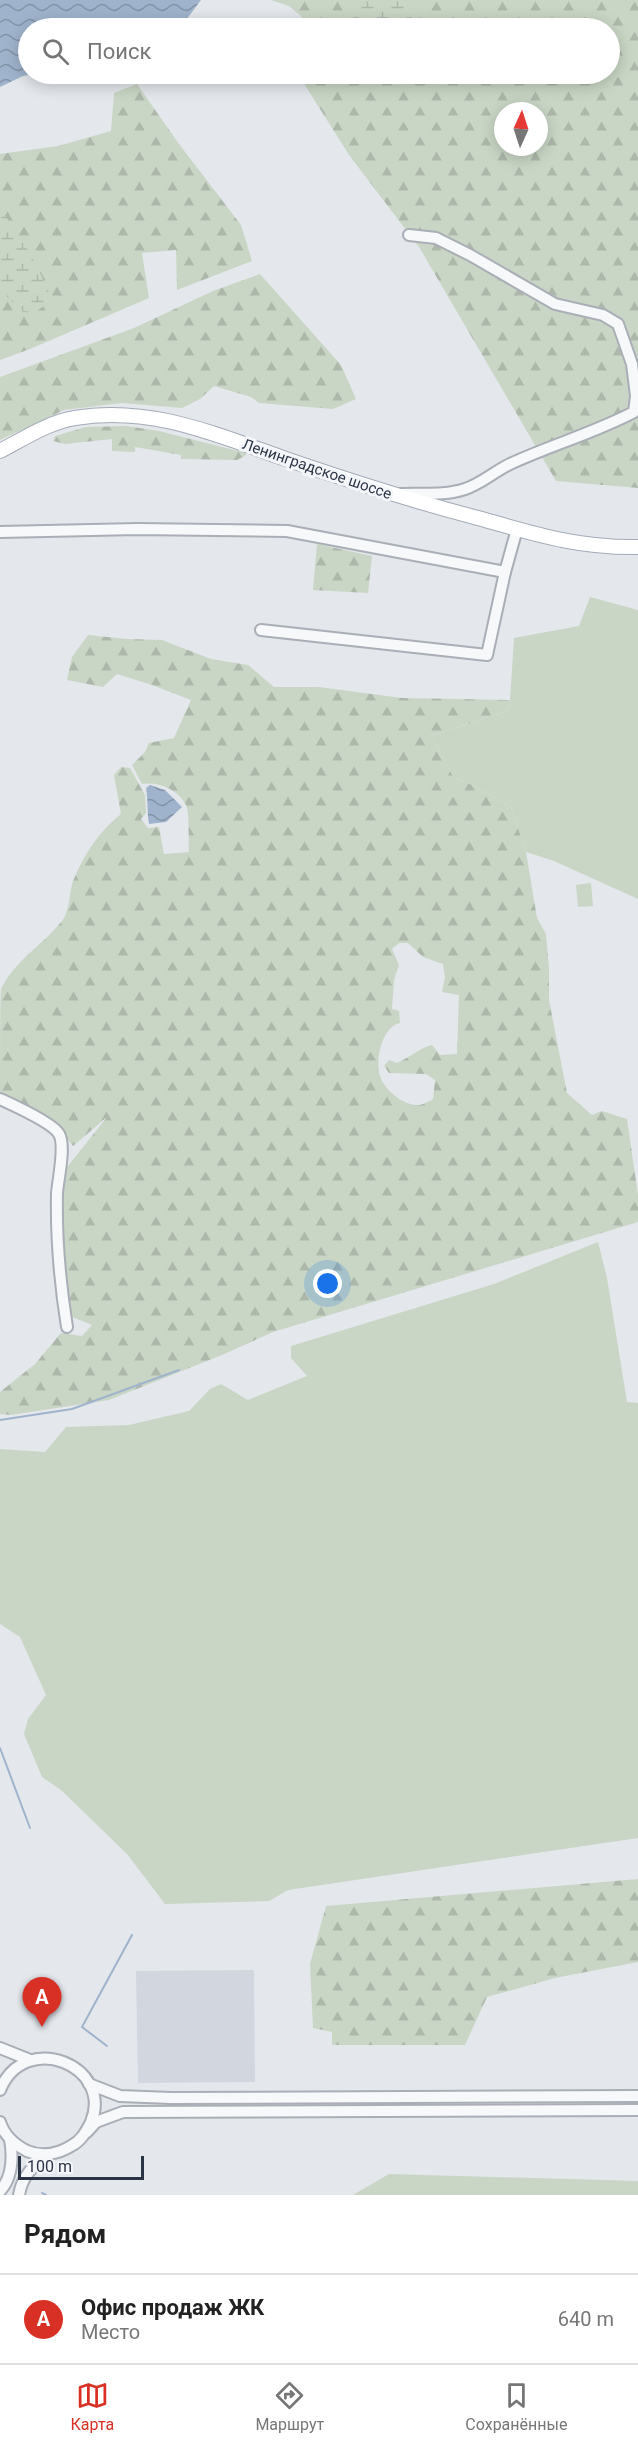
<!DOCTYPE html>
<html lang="ru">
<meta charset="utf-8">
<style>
body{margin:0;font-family:Roboto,sans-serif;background:#f2f2f2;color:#222}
.compass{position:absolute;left:494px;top:102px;width:54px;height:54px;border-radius:50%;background:#fff;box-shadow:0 3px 15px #0003;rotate:3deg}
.scale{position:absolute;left:18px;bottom:15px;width:126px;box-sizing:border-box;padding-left:6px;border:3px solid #2b3445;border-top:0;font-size:16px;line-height:21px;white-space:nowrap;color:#2b3445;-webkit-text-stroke:4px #f4f6f9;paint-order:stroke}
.you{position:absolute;left:328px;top:1284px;width:21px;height:21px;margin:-15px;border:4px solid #fff;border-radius:50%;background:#1a73e8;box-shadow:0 0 0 9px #1a73e833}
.badge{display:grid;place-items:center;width:39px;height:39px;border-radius:50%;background:#d93025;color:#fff;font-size:20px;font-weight:700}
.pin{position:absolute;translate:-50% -50px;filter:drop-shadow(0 2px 3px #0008)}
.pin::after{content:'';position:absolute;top:32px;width:21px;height:18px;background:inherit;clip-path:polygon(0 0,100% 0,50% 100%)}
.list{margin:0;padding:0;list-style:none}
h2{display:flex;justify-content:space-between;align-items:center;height:78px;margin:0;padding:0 24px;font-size:26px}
h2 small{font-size:20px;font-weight:400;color:#767676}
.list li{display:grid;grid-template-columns:39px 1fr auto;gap:18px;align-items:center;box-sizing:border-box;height:90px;padding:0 24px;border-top:2px solid #e0e0e0}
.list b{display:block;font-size:22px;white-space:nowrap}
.list p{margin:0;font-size:20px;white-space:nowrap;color:#767676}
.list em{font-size:20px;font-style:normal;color:#767676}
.icon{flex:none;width:33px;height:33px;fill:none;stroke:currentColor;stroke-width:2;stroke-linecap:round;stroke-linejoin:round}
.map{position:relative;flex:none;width:638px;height:2195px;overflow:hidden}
.search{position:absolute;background:#fff;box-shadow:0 3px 15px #0003;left:18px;right:18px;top:18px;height:66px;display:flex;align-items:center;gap:15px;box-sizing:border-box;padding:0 21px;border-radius:33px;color:#767676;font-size:22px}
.sheet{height:168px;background:#fff}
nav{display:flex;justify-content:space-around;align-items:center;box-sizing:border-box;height:84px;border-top:2px solid #e0e0e0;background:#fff;font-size:16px;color:#767676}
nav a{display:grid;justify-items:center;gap:3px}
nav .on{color:#d93025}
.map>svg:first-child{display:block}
.built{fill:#d2d6de}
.grass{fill:#c9d6c5}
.forest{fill:url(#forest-firs);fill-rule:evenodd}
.wetland{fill:url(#wetland-marsh)}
.water{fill:url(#water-waves)}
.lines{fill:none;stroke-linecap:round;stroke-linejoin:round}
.stream{stroke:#9fb4cc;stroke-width:2}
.minor-casing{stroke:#a9aeb7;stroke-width:14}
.major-casing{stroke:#a3abb8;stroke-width:16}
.minor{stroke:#f7f8fa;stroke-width:10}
.major{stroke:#fff;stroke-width:14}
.labels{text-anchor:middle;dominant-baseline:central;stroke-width:6;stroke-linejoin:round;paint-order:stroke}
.street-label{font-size:15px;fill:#2b3445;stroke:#f4f6f9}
</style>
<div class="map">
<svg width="638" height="2195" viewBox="0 0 638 2195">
<defs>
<pattern id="forest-firs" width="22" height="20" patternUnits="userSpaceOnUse" patternTransform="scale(1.5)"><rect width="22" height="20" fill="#c9d6c5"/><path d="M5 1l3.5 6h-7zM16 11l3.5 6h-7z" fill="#adb8ab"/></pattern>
<pattern id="wetland-marsh" width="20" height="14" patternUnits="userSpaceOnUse" patternTransform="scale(1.5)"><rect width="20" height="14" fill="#c9d6c5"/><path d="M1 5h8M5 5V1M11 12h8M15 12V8" fill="none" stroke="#adb8ab"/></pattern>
<pattern id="water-waves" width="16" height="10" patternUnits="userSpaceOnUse" patternTransform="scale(1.5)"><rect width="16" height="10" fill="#9fb4cc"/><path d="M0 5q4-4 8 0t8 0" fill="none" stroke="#8293a7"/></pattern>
</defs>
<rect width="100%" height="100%" fill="#e4e7ec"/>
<polygon class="built" points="254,1970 255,2082 138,2083 136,1971"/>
<g class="grass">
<polygon points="590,597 638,610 638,899 554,861 526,852 511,807 477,787 454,778 431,736 507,711 510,700 514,638 579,626"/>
<polygon points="591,883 593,906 578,907 576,885"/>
<polygon points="598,1242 607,1278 627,1402 638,1403 638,1838 288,1890 269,1901 165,1904 127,1854 61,1790 42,1777 24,1734 28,1719 46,1695 20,1637 0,1624 0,1449 45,1452 66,1427 129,1425 189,1411 210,1389 221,1384 248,1400 307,1376 291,1358 291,1346 494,1284"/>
<polygon points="389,2174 638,2181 638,2195 353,2195"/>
</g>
<g class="forest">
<path d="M271,0H638V488L556,481L419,247L349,155L298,74H610V28H302V17L289,6ZM503,111H539V147H503Z"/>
<polygon points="137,84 179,144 241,225 252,261 177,290 176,250 142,253 149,298 30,349 0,360 0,154 58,146 111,131 114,93"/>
<polygon points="260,274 341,365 356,399 333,409 259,403 251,397 214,386 200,399 182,408 122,403 64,410 0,440 0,377 134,328 213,291"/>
<polygon points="126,426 159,431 246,453 245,456 237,460 181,459 181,455 135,447 135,452 112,451 112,439 65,444 53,441 55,436 86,427"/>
<polygon points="317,544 372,556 368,593 313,590"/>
<path d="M88,635L127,639L162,640L211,659L248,665L274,687H319L402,698L510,700L507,711L431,736L454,778L477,787L511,807L526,852L537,918L546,934L549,968V1000L567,1093L592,1115L602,1111L627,1119L638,1195V1222L273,1332L222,1355L109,1400L11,1415L0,1414V1392L35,1364L61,1333L82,1336L92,1325L72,1317L62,1265L60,1176L107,1117L73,1146L54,1123L0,1100C0,1083 0,998 1,989C16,959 42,946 62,921C70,911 69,893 73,881C83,856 99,831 121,814L114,775L121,767L130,768L145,795L146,813L141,819L148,828L159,827L164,854L189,852C188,841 190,813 186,805C178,789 158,781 142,784L132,765L145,752L149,743L174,738L191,700L152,685L117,674L103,687L67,680L72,657ZM399,943H408L423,957L443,964L445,977L442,992L459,995L457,1054L440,1055L432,1045C421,1047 409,1058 397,1063L389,1060L384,1066L389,1073L426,1074L435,1080L433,1099C429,1101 424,1104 420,1105C405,1107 384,1090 380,1076C375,1059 382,1027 400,1023L399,1011L392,1009L394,980L399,965L392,949Z"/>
<polygon points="638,1879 638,1962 555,1978 487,1997 465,2045 332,2045 332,2032 313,2028 310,1964 326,1906"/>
</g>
<g class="wetland">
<polygon points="350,0 407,0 415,28 355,28 354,11"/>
<path d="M0,209C22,237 39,267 52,300L34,313L23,312L0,290Z"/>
</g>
<g class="water">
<polygon points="0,0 201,0 180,28 28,28 28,74 34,74 23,76 0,87"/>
<path d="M150,785L165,790L182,807L166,822L149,824C147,813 148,799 146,788Z"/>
</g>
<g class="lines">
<g class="stream">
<polyline points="0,1420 72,1409 179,1370"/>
<polyline points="0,1748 30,1828"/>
<polyline points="107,2046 82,2027 132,1935"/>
<polyline points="42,2193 46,2195"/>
</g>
<g class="minor-casing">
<g id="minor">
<path d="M400,494C422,493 444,496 465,489C481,484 495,471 510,464C551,445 594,433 634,412L636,396L632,364L618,324L603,315L555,304L470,255L436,238L409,235"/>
<polyline points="0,532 137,529 287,531 505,572 517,529"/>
<polyline points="261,630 487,655 505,572"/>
<path d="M0,1099C13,1105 53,1123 59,1134C66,1146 58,1179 57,1193C56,1238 60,1283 67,1327"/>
<polyline points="0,2048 30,2060"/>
<polyline points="89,2084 120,2096 171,2098 638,2096"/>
<path d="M0,2090C25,2029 114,2066 91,2122C86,2132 81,2141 71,2146C58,2154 42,2157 27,2151C15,2145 4,2135 0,2122"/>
<polyline points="87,2132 96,2122 123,2112 638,2110"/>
<path d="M0,2191C13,2177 13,2157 10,2139"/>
<path d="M19,2195C22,2176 33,2166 47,2155"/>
</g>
</g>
<g class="major-casing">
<path id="major" d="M0,451C23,439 49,422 75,418C150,405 217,435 286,459C350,481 413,501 478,518C535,534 578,548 638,547"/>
</g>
<use href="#minor" class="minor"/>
<use href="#major" class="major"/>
</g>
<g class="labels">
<g class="street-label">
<text transform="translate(317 469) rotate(19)">Ленинградское шоссе</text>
</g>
</g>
</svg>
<svg class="compass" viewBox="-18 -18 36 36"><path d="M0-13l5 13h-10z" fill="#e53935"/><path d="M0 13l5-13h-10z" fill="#767676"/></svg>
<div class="scale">100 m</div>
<div class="you"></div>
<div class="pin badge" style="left:42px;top:2027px">A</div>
<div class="search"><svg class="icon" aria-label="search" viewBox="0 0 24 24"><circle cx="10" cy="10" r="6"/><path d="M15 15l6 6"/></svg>Поиск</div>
</div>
<section class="sheet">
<h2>Рядом<small></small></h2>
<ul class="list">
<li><span class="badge">A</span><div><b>Офис продаж ЖК</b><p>Место</p></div><em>640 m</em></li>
</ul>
</section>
<nav>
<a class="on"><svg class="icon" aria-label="map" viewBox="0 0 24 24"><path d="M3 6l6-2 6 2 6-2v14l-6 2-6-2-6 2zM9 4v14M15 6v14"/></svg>Карта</a>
<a><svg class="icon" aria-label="directions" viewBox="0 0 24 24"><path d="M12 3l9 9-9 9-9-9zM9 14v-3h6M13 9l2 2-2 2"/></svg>Маршрут</a>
<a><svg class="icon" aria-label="saved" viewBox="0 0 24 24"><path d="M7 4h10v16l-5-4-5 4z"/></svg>Сохранённые</a>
</nav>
